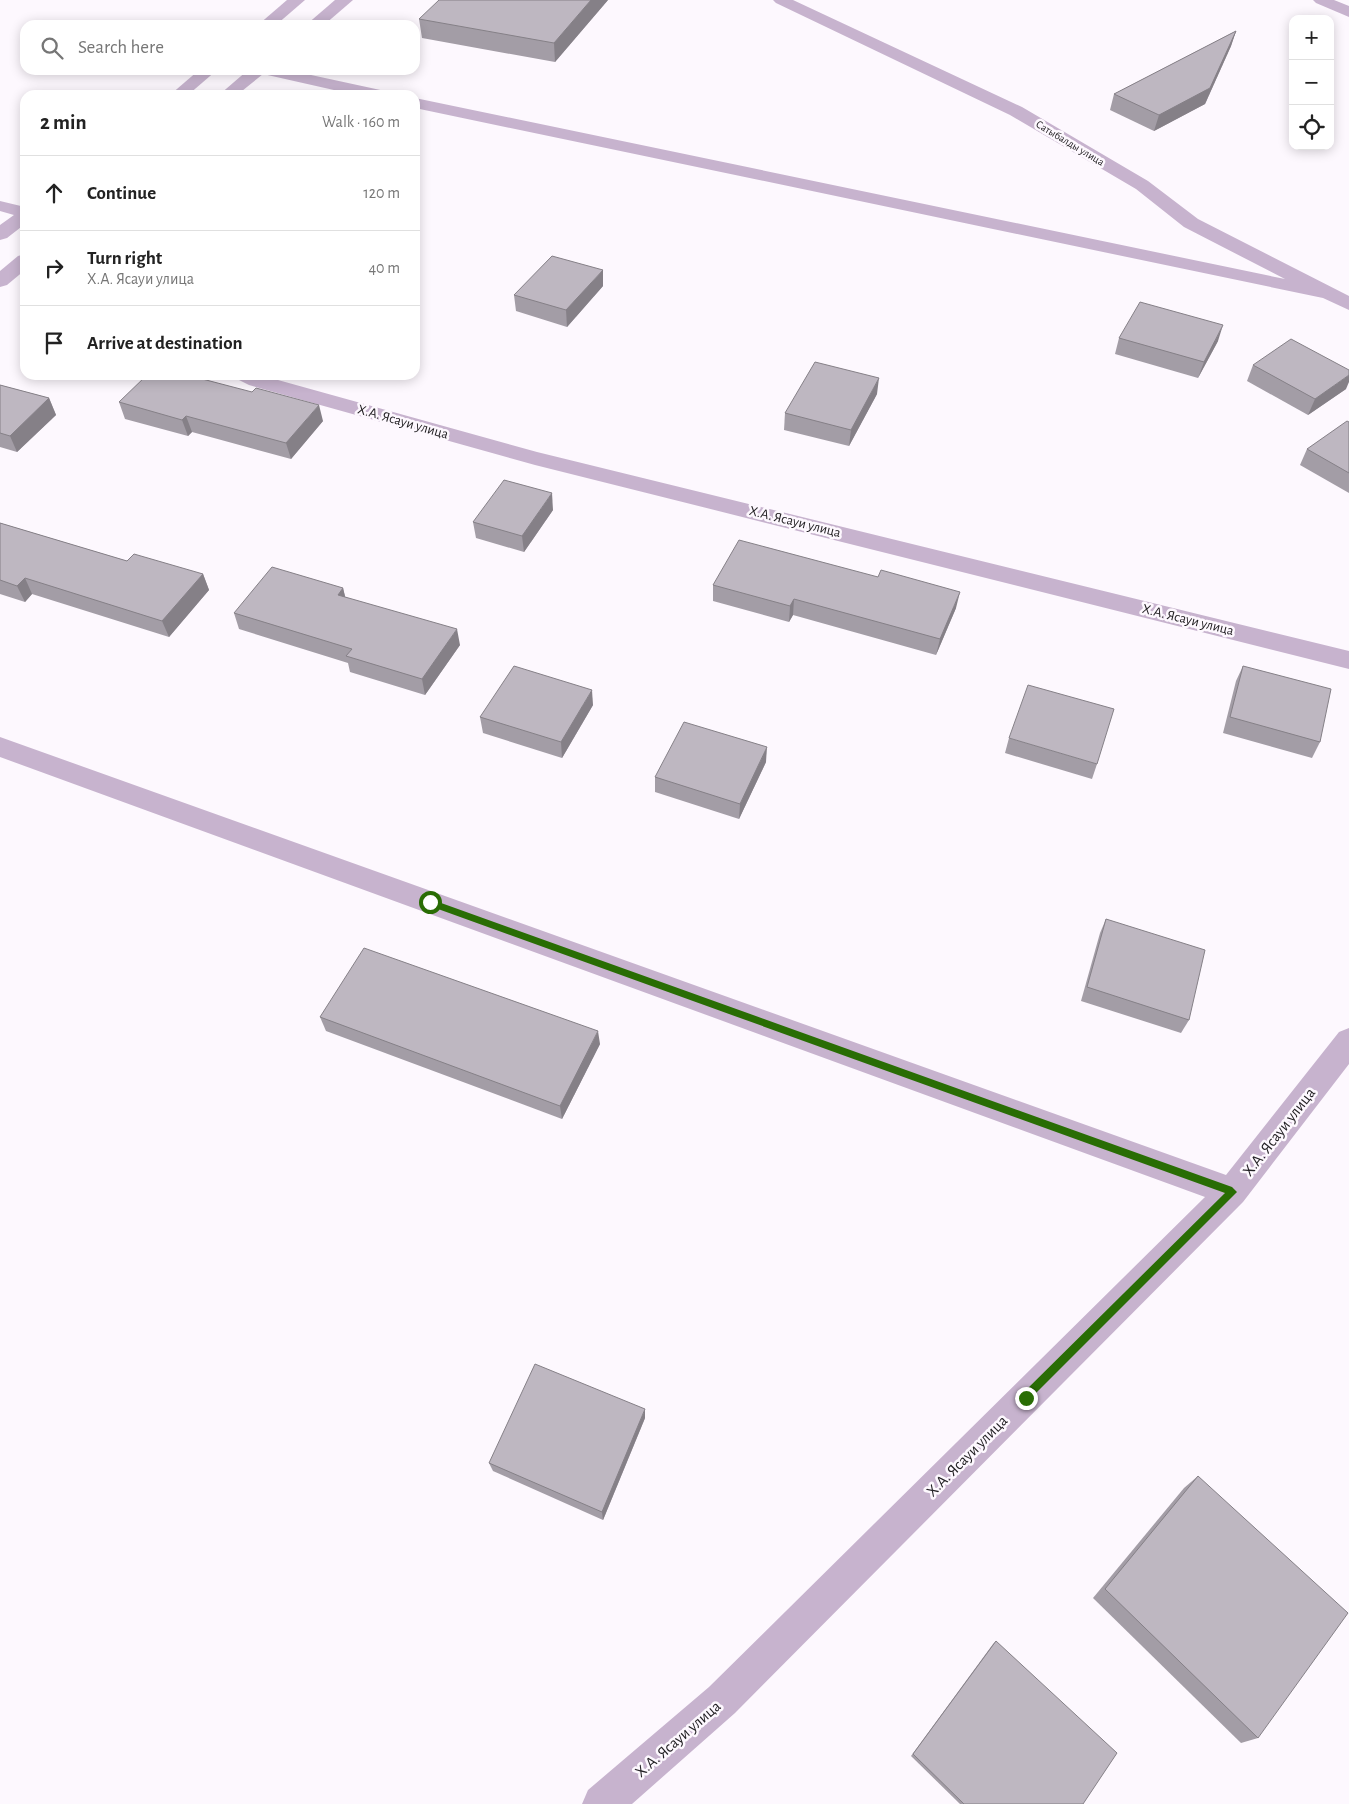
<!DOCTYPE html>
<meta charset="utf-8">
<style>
body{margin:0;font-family:"Alegreya Sans",sans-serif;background:#f2f2f2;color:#222}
.controls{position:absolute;right:15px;top:15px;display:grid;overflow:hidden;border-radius:10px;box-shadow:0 2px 12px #0003}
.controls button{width:45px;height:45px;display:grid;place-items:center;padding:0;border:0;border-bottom:1px solid #e0e0e0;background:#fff;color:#222;font:25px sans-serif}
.stop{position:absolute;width:15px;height:15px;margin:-11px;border:4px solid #296d04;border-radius:50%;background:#fff}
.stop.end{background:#296d04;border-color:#fff;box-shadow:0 1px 5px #0008}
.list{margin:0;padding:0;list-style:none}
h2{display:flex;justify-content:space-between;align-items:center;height:65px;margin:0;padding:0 20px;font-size:21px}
h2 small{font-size:16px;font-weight:400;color:#767676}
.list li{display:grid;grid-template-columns:32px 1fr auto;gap:15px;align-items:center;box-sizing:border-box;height:75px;padding:0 20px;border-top:1px solid #e0e0e0}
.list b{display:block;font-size:19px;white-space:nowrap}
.list p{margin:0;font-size:16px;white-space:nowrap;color:#767676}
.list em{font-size:16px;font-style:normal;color:#767676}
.icon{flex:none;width:28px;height:28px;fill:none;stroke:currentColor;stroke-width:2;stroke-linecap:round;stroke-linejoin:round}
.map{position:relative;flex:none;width:1349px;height:1804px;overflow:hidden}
.search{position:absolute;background:#fff;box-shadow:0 2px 12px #0003;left:20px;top:20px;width:400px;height:55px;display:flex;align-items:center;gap:12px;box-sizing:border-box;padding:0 18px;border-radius:15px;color:#767676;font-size:19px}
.panel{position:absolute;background:#fff;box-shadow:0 2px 12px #0003;left:20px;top:90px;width:400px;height:290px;border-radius:15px}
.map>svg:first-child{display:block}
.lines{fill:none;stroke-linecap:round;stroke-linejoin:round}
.minor{fill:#c7b3ce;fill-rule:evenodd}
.wall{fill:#a39da6}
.shaded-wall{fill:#858087}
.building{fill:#beb7c1;stroke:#858087}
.route{fill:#296d04}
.labels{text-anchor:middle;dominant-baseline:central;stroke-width:5;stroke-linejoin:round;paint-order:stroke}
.far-street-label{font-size:11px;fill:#232124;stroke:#fdf8fe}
.street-label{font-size:14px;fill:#232124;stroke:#fdf8fe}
.near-street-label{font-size:16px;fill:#232124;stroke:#fdf8fe}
</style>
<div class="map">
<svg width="1349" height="1804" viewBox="0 0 1349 1804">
<rect width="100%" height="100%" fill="#fdf8fe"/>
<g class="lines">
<g class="minor">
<polygon points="287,0 305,0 276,25 258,25"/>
<polygon points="335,0 353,0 324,25 306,25"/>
<polygon points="773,0 793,0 1022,107 1148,181 1198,219 1349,296 1349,310 1323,298 415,108 415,98 1285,279 1184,227 1136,189 1010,115 776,3"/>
<polygon points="1313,0 1334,0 1349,6 1349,17 1316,3"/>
<polygon points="199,70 217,70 188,95 170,95"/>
<polygon points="248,70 288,70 385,91 387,95 356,95 263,74 237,95 219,95"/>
<polygon points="0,201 25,207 25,224 7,238 0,240 0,225 14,215 0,211"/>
<polygon points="25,254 25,270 7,285 0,287 0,271 18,256"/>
<polygon points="234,375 260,375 537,452 1349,651 1349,669 535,465 249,385 237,379"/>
<polygon points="0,737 1226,1175 1339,1032 1349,1028 1349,1064 1243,1202 735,1713 632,1804 582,1804 588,1790 709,1687 1205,1197 0,757"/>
</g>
</g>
<g class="wall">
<polygon points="608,0 555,62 422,38 419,19"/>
<polygon points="1236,31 1231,46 1205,104 1154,131 1110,110 1114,94"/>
<polygon points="603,286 567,327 516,311 514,295"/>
<polygon points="1119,338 1218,341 1198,378 1115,354"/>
<polygon points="1253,365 1346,389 1308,415 1247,381"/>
<polygon points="0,385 49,398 56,415 17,452 0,447"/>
<polygon points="877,394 849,446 784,430 785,413"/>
<polygon points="119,402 323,421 291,459 192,432 188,436 125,419"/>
<polygon points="1349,422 1349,493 1300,465 1307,449"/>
<polygon points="553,510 524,552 476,538 473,522"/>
<polygon points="0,523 127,561 203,574 209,590 169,637 32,594 25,602 0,594"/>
<polygon points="713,585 956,608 936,655 793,615 789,622 713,601"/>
<polygon points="343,588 345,597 460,645 425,695 350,672 348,663 239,629 234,613"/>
<polygon points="1243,666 1320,742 1312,758 1223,733 1236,681"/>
<polygon points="593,705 562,758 483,733 480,717"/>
<polygon points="1009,738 1097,764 1092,779 1005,753"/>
<polygon points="766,762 739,819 655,792 655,777"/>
<polygon points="1106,919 1189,1020 1181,1033 1081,1001 1100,933"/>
<polygon points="320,1017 600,1044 562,1119 326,1031"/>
<polygon points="645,1418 603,1520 493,1471 489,1463"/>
<polygon points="1198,1476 1258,1738 1241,1743 1093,1598 1184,1488"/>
<polygon points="996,1641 1083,1804 960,1804 911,1756 993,1644"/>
</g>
<g class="shaded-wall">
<polygon points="591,0 608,0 555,62 554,43"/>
<polygon points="1236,31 1231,46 1205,104 1154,131 1159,115"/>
<polygon points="603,270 603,286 567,327 566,310"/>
<polygon points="1223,325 1218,341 1198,378 1204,362"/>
<polygon points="1349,375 1349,382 1346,389 1308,415 1315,399"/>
<polygon points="879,378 877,394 849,446 851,430"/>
<polygon points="49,398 56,415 17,452 10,436"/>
<polygon points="319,405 323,421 291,459 286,443"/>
<polygon points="186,416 192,432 188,436 182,420"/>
<polygon points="552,493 553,510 524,552 522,536"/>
<polygon points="203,574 209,590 169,637 162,621"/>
<polygon points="25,578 32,594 25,602 17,586"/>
<polygon points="343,588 347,604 338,595"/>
<polygon points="960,592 956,608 936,655 940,639"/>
<polygon points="794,599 793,615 789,622 790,606"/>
<polygon points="457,629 460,645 425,695 422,679"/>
<polygon points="592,690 593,705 562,758 561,742"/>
<polygon points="767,747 766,762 739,819 740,804"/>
<polygon points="598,1031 600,1044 562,1119 560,1106"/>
<polygon points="645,1409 645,1418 603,1520 602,1512"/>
</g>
<g class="building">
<polygon points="439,0 591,0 554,43 419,19"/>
<polygon points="1236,31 1210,88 1159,115 1114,94"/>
<polygon points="552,256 603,270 566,310 514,295"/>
<polygon points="1140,302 1223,325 1204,362 1119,338"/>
<polygon points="1291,339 1349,370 1349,375 1315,399 1253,365"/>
<polygon points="815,362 879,378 851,430 785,413"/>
<polygon points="147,375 187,375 252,392 256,388 319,405 286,443 186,416 182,420 119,402"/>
<polygon points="0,385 49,398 10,436 0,433"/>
<polygon points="1347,421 1349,422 1349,473 1307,449"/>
<polygon points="504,480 552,493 522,536 473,522"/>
<polygon points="0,523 127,561 134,554 203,574 162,621 25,578 17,586 0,580"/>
<polygon points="739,540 878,577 881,570 960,592 940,639 794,599 790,606 713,585"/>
<polygon points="272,567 343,588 338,595 457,629 422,679 346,656 352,649 234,613"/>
<polygon points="514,666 592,690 561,742 480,717"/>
<polygon points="1243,666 1331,689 1320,742 1230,717"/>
<polygon points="1028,685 1114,709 1097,764 1009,738"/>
<polygon points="684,722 767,747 740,804 655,777"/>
<polygon points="1106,919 1205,950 1189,1020 1087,987"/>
<polygon points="364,948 598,1031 560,1106 320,1017"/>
<polygon points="535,1364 645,1409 602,1512 489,1463"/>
<polygon points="1198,1476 1348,1613 1258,1738 1105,1589"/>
<polygon points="996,1641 1117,1753 1083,1804 964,1804 913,1754"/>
</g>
<polygon class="route" points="430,899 1232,1187 1237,1192 1026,1403 1021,1398 1022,1394 1225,1193 427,905 425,902"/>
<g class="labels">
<g class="far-street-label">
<text transform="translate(1070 143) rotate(31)">Сатыбалды улица</text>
</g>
<g class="street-label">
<text transform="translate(403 422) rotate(16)">Х.А. Ясауи улица</text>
<text transform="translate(795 522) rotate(14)">Х.А. Ясауи улица</text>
<text transform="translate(1188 620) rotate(14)">Х.А. Ясауи улица</text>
</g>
<g class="near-street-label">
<text transform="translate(1279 1132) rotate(-52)">Х.А. Ясауи улица</text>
<text transform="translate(967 1456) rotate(-45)">Х.А. Ясауи улица</text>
<text transform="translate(678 1739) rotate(-41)">Х.А. Ясауи улица</text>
</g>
</g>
</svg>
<div class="controls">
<button>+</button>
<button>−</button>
<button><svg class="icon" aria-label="locate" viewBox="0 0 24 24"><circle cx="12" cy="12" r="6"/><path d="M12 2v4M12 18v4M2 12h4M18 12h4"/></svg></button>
</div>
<div class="stop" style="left:430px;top:902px"></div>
<div class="stop end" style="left:1026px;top:1398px"></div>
<div class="search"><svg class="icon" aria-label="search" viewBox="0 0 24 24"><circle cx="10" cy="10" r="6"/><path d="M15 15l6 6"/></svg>Search here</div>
<section class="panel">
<h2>2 min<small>Walk · 160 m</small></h2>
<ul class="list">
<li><svg class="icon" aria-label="ahead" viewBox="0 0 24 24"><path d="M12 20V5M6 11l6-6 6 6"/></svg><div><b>Continue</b></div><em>120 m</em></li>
<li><svg class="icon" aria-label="right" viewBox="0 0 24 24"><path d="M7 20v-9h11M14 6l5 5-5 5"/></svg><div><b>Turn right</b><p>Х.А. Ясауи улица</p></div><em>40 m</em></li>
<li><svg class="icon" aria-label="arrive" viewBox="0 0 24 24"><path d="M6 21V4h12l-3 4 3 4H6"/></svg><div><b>Arrive at destination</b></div></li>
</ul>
</section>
</div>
